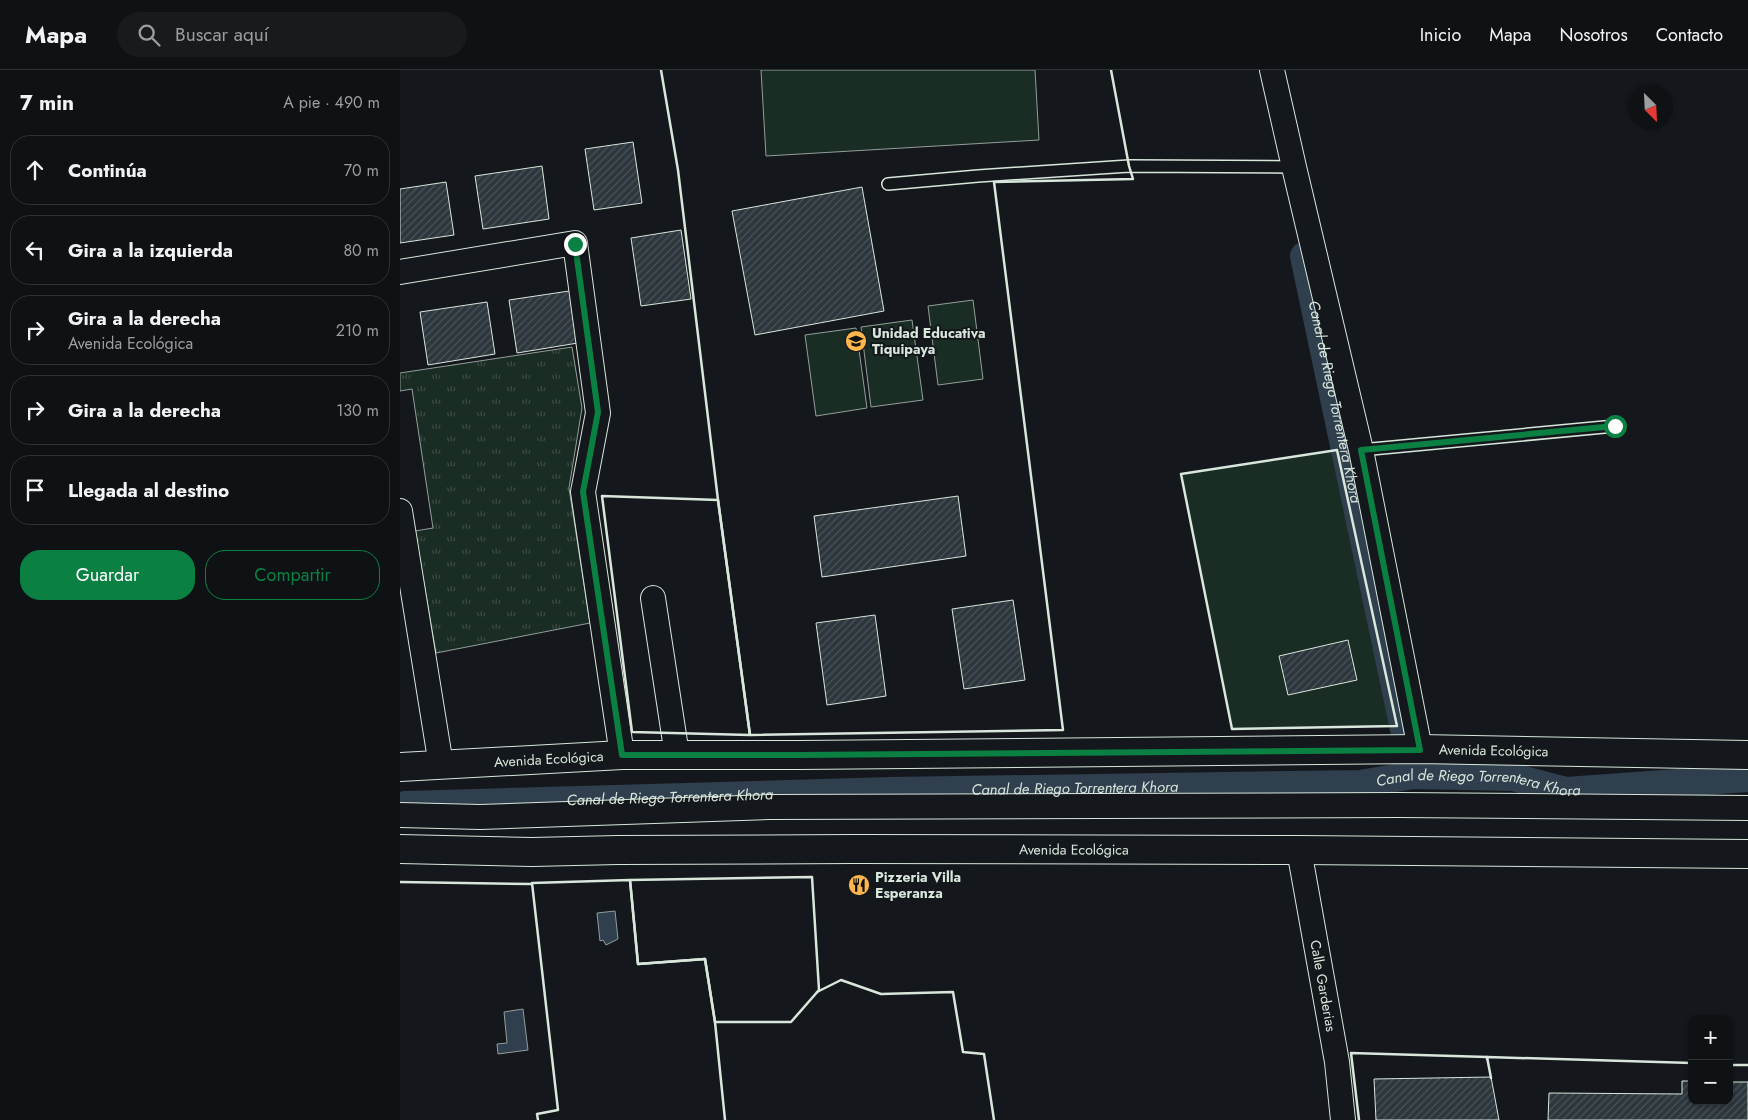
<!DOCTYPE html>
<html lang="es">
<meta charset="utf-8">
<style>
body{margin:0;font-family:Jost,sans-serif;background:#181b1e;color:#f1f3f6}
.controls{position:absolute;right:15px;bottom:15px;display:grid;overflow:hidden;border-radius:10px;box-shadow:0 1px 4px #0004}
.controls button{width:45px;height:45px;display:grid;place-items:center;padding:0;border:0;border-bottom:1px solid #2f3234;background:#0f1215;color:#f1f3f6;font:25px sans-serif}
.compass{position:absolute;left:1228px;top:15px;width:45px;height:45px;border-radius:50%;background:#0f1215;box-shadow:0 1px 4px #0004;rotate:156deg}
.stop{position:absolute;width:15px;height:15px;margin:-11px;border:4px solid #0b8043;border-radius:50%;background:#fff}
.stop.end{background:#0b8043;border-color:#fff;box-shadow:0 1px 5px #0008}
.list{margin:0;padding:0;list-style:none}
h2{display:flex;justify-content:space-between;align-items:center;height:65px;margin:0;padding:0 20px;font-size:21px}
h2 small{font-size:16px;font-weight:400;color:#9b9ea0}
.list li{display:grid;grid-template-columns:32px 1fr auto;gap:15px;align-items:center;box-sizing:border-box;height:70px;margin:0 10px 10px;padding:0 10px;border:1px solid #2f3234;border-radius:20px}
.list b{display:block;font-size:19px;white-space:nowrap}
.list p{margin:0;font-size:16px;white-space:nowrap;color:#9b9ea0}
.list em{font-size:16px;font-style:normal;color:#9b9ea0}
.actions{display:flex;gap:10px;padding:15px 20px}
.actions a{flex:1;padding:11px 0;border:1px solid #0b8043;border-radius:20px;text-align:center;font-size:18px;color:#0b8043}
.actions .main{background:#0b8043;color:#fff}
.icon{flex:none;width:28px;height:28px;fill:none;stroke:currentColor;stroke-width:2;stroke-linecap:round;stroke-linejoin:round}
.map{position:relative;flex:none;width:1348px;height:1050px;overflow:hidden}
header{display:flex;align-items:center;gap:30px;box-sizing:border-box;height:70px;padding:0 25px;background:#0f1215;border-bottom:1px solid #2f3234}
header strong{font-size:24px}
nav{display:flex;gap:28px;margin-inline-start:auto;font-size:18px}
.search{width:350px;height:45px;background:#181b1e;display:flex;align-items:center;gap:12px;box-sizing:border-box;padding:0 18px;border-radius:28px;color:#9b9ea0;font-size:19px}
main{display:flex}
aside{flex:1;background:#0f1215}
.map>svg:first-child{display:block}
.grass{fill:#1a2d24;stroke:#939e99}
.park{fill:url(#park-tufts);stroke:#939e99}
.water{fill:#2f3f4d;stroke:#939e99}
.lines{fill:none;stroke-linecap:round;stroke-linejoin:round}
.canal{stroke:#2f3f4d;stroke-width:28}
.building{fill:url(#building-hatch);stroke:#d8e6dc}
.lane-casing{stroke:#d8e6dc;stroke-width:14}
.street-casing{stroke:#d8e6dc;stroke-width:26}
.primary-casing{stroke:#d8e6dc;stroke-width:30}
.lane{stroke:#14181c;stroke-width:11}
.street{stroke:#14181c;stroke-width:24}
.primary{stroke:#14181c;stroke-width:28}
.wall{stroke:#d8e6dc;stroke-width:2.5}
.route{stroke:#0b8043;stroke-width:6}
.labels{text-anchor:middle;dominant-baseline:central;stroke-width:4;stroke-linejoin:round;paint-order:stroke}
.poi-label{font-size:14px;font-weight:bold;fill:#d8e6dc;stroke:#14181c;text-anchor:start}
.street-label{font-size:14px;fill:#d8e6dc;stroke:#14181c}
.water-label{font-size:15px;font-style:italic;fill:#d8e6dc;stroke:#14181c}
</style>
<header>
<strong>Mapa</strong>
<div class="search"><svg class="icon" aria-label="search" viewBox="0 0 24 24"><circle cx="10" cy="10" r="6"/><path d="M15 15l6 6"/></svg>Buscar aquí</div>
<nav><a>Inicio</a><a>Mapa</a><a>Nosotros</a><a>Contacto</a></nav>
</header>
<main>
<aside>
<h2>7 min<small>A pie · 490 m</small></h2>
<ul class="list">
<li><svg class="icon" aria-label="ahead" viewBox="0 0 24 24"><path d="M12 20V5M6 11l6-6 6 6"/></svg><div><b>Continúa</b></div><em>70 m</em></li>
<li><svg class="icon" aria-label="left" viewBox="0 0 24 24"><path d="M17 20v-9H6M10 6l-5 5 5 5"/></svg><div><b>Gira a la izquierda</b></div><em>80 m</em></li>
<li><svg class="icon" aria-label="right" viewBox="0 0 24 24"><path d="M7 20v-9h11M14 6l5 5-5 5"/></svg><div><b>Gira a la derecha</b><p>Avenida Ecológica</p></div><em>210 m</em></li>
<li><svg class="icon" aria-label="right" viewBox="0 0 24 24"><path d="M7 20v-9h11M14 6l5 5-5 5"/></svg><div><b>Gira a la derecha</b></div><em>130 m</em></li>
<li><svg class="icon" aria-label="arrive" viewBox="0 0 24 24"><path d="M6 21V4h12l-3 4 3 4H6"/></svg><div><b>Llegada al destino</b></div></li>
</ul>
<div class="actions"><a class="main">Guardar</a><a>Compartir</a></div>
</aside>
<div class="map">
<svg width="1348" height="1050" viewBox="0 0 1348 1050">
<defs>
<pattern id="park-tufts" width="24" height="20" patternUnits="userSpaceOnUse" patternTransform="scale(1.25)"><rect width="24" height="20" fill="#1a2d24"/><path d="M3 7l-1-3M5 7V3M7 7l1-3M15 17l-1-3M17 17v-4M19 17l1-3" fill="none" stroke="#3b4b43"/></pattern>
<pattern id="building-hatch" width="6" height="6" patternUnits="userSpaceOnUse" patternTransform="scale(1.25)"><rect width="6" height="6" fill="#2c363c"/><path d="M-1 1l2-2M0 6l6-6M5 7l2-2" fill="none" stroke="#4a5358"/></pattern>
</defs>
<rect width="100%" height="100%" fill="#14181c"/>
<g class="grass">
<polygon points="361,0 635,0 639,70 366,86"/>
<polygon points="573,230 583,309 538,315 528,236"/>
<polygon points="512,250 523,330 471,337 461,257"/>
<polygon points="456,258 467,338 416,346 405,265"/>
<polygon points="937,380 997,656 832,659 781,404"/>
</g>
<polygon class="park" points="172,277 182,338 169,418 190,553 36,583 15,461 33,458 12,319 0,321 0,303"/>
<g class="water">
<polygon points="215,841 218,869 206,875 203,870 200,871 197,843"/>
<polygon points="123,939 128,980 98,984 97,974 107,973 104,942"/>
</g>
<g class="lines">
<g class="canal">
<path id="s1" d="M904,186L1004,659"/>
<path id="s2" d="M5,735L491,721L960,714L1013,705L1113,707L1166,721L1348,708"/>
</g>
</g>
<g class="building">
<polygon points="233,72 242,133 194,140 185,79"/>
<polygon points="142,96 149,149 83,159 75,106"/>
<polygon points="46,112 54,165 0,173 0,119"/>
<polygon points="462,117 484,241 355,265 332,141"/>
<polygon points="281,160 291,229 241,236 231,168"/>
<polygon points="176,220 184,272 117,283 109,230"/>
<polygon points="87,232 95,284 28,295 20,242"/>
<polygon points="558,426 566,486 422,507 414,446"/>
<polygon points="613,530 625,610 564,619 552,539"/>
<polygon points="475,545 486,626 427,635 416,553"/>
<polygon points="948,570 957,610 888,625 879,586"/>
<polygon points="1091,1007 1099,1050 976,1050 974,1009"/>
<polygon points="1282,1011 1292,1011 1292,1031 1329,1031 1329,1012 1348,1012 1348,1050 1148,1050 1149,1023 1282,1024"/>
</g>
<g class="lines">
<g class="lane-casing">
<g id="lane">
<polyline points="488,114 578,106 729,96 894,97"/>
<polyline points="961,380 1215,356"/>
</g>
</g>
<g class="street-casing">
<g id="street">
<polyline points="872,0 894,97 961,380 1020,679"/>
<polyline points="0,202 175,173 198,343 183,422 222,685"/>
<polyline points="0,441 41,695"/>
<polyline points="253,528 277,685"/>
<polyline points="0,745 80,747 369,737 998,735 1348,738"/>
<path id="s3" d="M899,780L937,992L943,1050"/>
</g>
</g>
<g class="primary-casing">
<g id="primary">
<path id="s4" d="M0,697L222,685H399L1020,679L1348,685"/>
<path id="s5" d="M0,779L132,782L218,780L453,779L899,780L1348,784"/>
</g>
</g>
<use href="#lane" class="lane"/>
<use href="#street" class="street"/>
<use href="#primary" class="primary"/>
<g class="wall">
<polyline points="261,0 278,100 318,430 350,665 663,660 594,112 733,109 729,96 711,0"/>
<polygon points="937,380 997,656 832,659 781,404"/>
<polygon points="202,426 318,430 350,665 232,662"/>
<polygon points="412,807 419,920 391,952 315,952 305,889 238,894 230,810"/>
<polyline points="0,812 132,814"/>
<polyline points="417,922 441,910 481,924 553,922 563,982 584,984 594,1050"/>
<polyline points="1329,995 1348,995"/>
<polyline points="1091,1008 1087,987 1292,993"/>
<polyline points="138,1050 137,1044 158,1040 132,813 230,810 238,894 305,889 315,952 325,1050"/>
<polyline points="959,1050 951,983 1087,987 1087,989"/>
</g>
</g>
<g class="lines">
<polyline class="route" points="175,174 198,342 183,422 222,685 399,685 1020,680 961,380 1215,356"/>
</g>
<defs>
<g id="school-disc" transform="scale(1.125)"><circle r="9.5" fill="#ffb74d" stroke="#14181c"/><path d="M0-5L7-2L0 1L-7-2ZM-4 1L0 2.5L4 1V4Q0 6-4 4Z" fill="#111"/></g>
<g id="restaurant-disc" transform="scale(1.125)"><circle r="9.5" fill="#ffb74d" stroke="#14181c"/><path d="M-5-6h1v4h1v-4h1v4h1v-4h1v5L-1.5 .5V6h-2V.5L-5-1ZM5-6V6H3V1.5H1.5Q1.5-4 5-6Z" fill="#111"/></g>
</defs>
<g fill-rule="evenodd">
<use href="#school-disc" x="456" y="271"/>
<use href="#restaurant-disc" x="459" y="815"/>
</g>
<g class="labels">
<g class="poi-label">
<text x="472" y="263">Unidad Educativa<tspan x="472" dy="16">Tiquipaya</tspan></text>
<text x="475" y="807">Pizzeria Villa<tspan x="475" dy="16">Esperanza</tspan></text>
</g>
<g class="street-label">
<text stroke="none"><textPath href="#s4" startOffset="1094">Avenida Ecológica</textPath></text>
<text stroke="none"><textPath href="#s4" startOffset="149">Avenida Ecológica</textPath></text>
<text stroke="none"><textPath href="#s5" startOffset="674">Avenida Ecológica</textPath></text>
<text stroke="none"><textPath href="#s3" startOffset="138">Calle Garderias</textPath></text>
</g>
<g class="water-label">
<text stroke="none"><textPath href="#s1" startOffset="149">Canal de Riego Torrentera Khora</textPath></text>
<text stroke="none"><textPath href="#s2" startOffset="1075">Canal de Riego Torrentera Khora</textPath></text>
<text stroke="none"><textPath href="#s2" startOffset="670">Canal de Riego Torrentera Khora</textPath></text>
<text stroke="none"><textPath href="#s2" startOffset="265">Canal de Riego Torrentera Khora</textPath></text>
</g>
</g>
</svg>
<div class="controls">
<button>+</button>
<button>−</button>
</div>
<svg class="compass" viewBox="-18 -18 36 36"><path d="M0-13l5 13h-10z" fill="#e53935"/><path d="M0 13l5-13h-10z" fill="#9b9ea0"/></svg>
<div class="stop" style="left:1215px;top:356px"></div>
<div class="stop end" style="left:175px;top:174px"></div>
</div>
</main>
